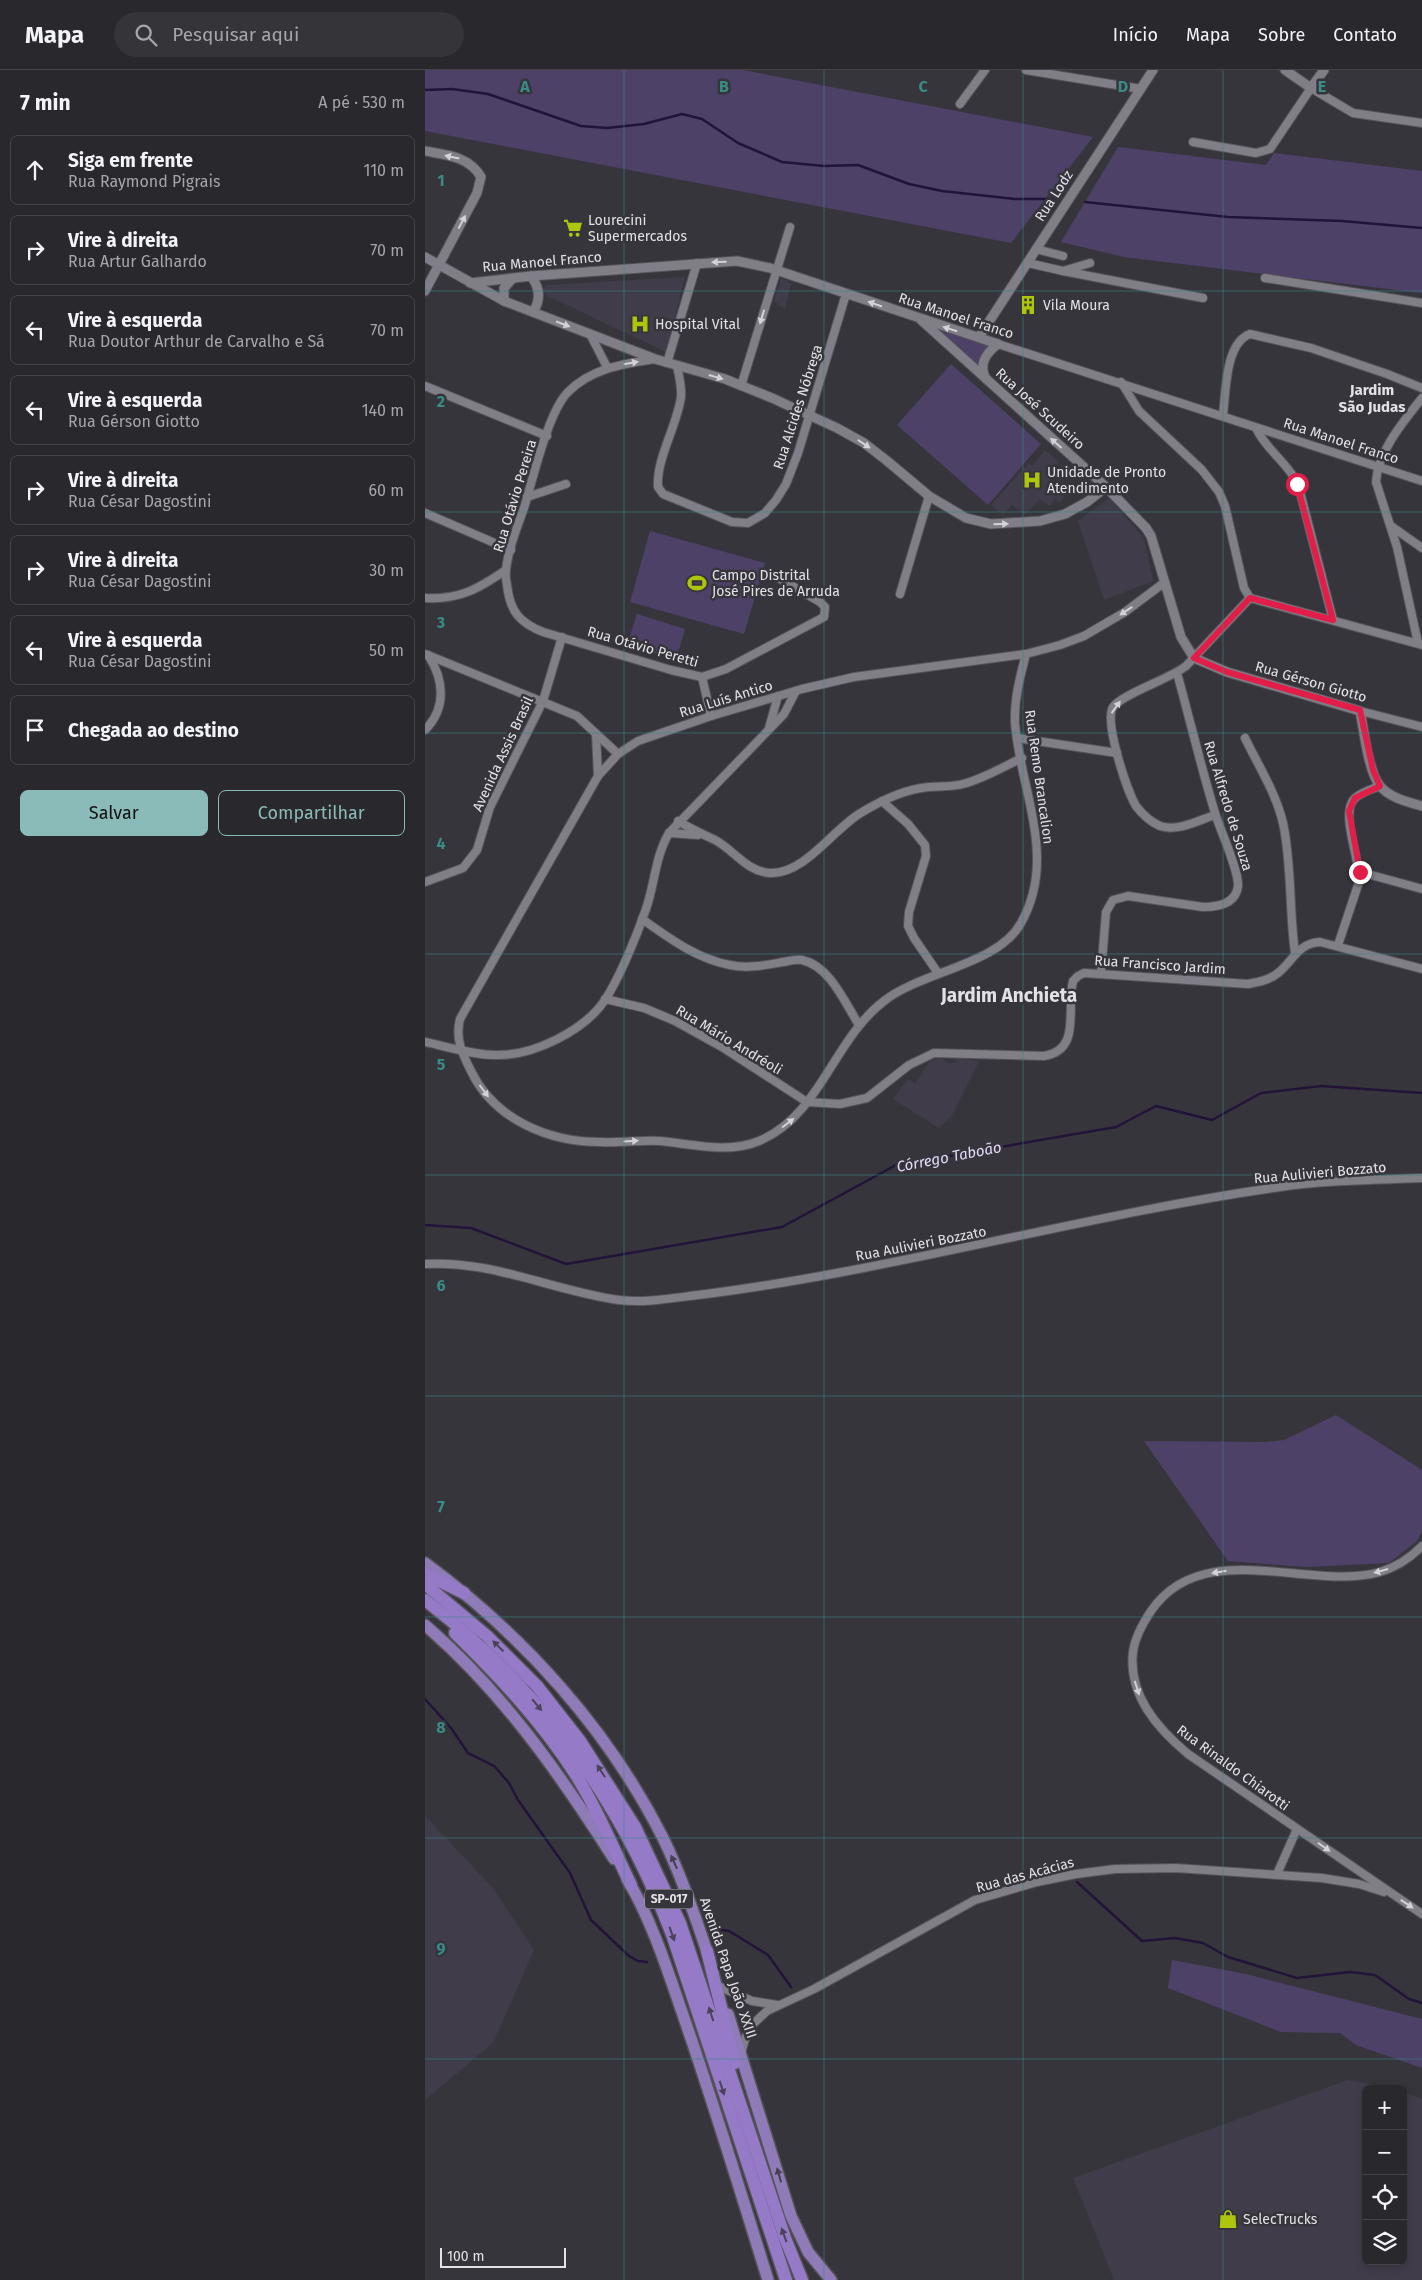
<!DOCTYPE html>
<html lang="pt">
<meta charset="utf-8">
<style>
body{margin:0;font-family:"Fira Sans",sans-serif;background:#353439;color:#f1f3f6}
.controls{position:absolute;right:15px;bottom:15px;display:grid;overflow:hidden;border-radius:8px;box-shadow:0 2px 8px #0003}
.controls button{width:45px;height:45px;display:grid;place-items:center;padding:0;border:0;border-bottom:1px solid #454449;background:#29282d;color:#f1f3f6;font:25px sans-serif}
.scale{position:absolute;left:15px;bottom:12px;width:126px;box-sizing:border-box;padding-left:5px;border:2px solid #e2e1e5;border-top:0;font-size:14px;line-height:18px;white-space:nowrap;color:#e2e1e5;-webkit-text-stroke:4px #37353c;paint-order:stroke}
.stop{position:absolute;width:15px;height:15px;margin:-11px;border:4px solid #e11d48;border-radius:50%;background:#fff}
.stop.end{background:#e11d48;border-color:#fff;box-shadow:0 1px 5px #0008}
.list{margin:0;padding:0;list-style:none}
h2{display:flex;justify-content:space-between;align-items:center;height:65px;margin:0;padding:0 20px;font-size:21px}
h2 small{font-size:16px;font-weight:400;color:#a5a6aa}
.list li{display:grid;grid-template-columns:32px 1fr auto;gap:15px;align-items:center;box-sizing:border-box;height:70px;margin:0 10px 10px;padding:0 10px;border:1px solid #454449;border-radius:8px}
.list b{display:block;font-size:19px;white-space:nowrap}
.list p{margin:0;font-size:16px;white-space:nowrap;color:#a5a6aa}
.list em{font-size:16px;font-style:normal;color:#a5a6aa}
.actions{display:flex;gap:10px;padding:15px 20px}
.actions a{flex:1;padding:11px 0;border:1px solid #8bbbb9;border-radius:8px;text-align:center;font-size:18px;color:#8bbbb9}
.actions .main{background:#8bbbb9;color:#111}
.icon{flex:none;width:28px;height:28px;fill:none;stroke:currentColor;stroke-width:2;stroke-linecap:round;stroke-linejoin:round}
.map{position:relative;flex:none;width:997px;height:2210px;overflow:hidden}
header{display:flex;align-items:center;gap:30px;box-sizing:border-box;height:70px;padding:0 25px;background:#29282d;border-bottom:1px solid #454449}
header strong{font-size:24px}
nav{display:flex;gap:28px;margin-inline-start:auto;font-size:18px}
.search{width:350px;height:45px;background:#353439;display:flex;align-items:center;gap:12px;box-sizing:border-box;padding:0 18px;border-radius:28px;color:#a5a6aa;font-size:19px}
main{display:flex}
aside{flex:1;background:#29282d}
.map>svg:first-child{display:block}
.built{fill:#403c49}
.green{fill:#4e4168}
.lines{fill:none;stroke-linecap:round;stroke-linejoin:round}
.stream{stroke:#221339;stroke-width:2.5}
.minor-casing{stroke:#555359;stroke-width:10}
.tertiary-casing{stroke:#555359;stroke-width:11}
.primary-casing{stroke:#555359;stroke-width:14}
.trunk-casing{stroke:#555359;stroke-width:15}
.minor{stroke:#807e86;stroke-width:8}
.tertiary{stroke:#807e86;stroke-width:9}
.primary{stroke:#8f7bb7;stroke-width:11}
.trunk{stroke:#947ac7;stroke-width:12}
.oneway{fill:#d3d2d7}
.oneway2{fill:#4a4358}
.oneway3{fill:#44404e}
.route{stroke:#e11d48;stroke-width:6}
.grid{fill:none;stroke:#398b86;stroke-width:1;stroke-opacity:0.55}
.labels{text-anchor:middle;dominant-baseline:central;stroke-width:5;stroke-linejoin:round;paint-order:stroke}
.shield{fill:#37353c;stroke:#afadb2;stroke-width:1}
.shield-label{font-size:12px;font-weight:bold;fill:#e2e1e5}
.street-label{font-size:14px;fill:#e2e1e5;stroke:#37353c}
.poi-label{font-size:14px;fill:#e2e1e5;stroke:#37353c;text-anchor:start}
.neighbourhood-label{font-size:15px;font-weight:bold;fill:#e2e1e5;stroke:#37353c}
.water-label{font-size:15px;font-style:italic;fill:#e2daf8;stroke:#37353c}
.district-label{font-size:19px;font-weight:bold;fill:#e2e1e5;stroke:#37353c}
.grid-label{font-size:16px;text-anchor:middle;font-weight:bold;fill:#398b86;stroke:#37353c;stroke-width:5;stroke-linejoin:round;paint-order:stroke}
</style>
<header>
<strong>Mapa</strong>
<div class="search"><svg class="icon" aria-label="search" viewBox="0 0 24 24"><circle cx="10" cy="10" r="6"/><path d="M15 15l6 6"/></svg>Pesquisar aqui</div>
<nav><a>Início</a><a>Mapa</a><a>Sobre</a><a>Contato</a></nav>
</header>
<main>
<aside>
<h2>7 min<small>A pé · 530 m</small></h2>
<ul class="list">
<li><svg class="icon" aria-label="ahead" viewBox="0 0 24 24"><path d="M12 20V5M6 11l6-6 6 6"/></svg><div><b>Siga em frente</b><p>Rua Raymond Pigrais</p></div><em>110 m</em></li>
<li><svg class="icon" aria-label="right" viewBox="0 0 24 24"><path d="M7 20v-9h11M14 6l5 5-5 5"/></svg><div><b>Vire à direita</b><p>Rua Artur Galhardo</p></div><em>70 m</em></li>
<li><svg class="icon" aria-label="left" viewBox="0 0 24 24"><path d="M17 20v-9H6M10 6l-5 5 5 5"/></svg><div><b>Vire à esquerda</b><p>Rua Doutor Arthur de Carvalho e Sá</p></div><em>70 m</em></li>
<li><svg class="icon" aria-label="left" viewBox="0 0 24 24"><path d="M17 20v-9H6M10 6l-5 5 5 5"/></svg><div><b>Vire à esquerda</b><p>Rua Gérson Giotto</p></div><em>140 m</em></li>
<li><svg class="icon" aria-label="right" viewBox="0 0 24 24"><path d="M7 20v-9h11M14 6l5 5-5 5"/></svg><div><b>Vire à direita</b><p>Rua César Dagostini</p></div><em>60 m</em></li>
<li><svg class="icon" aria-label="right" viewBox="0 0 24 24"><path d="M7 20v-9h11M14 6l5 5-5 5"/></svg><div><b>Vire à direita</b><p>Rua César Dagostini</p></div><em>30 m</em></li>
<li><svg class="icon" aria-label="left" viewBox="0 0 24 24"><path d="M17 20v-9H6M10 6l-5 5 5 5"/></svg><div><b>Vire à esquerda</b><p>Rua César Dagostini</p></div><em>50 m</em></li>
<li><svg class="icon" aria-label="arrive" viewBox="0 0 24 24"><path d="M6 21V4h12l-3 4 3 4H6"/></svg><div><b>Chegada ao destino</b></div></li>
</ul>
<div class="actions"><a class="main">Salvar</a><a>Compartilhar</a></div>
</aside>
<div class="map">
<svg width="997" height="2210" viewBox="0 0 997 2210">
<rect width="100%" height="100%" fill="#37353c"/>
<g class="built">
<polygon points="260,207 241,282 125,227 121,225 118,219 122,215"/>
<polygon points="356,208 366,213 360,239 349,231"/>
<polygon points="620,380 634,392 631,396 635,399 623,413 636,419 635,421 641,425 634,433 630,429 624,436 615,429 600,445 587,435 578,445 566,435 604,393 607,396"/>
<polygon points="684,428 719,468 728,511 679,530 653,451"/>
<polygon points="516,988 523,993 530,993 533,988 554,991 527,1045 514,1058 468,1029 483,1009 490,1014 505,991"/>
<polygon points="0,1746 68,1818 109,1880 68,1973 0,2030"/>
<polygon points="923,2010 971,2019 941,2019 941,2191 978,2191 978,2022 997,2029 997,2210 689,2210 648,2108"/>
</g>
<g class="green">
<polygon points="0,0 318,0 668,67 586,173 0,61"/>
<polygon points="693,77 841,95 849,83 997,101 997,223 699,187 636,172"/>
<polygon points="512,260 565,274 553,298"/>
<polygon points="526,294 616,374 563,435 472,355"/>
<polygon points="225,461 340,493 319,564 205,532"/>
<polygon points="212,544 260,559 251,590 202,575"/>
<polygon points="911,1345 997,1400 997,1461 992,1471 964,1493 881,1497 803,1491 719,1371 841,1372 859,1370"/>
<polygon points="747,1890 821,1904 997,1949 997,1998 931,1975 915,1963 856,1962 743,1918"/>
</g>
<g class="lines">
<g class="stream">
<polyline points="0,20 27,19 63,24 156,56 182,58 219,54 257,44 277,49 313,73 357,92 399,96 433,95 484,114 517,121 590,129 627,129"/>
<polyline points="660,132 803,147 917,151 997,158"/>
<polyline points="0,1155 46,1158 141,1194 357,1157 471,1095 691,1057 731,1036 787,1050 836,1023 896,1016 997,1023"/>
<polyline points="0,1629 26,1658 43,1683 69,1696 84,1713 93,1730 145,1803 166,1850 204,1886 213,1891 222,1892"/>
<polyline points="652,1812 717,1871 750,1868 778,1873 803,1887 872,1908 925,1902 950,1905 984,1929 997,1933"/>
<polyline points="296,1860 304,1861 343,1885 366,1917"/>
</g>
<g class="minor-casing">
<g id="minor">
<polyline points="601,0 716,19"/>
<polyline points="535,34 560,0"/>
<polyline points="768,72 831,83 845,79 886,18 928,43 997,53"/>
<polyline points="611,179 638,186"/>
<polyline points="603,193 638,201 665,193"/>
<polyline points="638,201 778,228"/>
<polyline points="840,208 997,233"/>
<polyline points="165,264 182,297"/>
<polyline points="573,274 997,411"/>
<path d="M230,289C198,294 167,298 143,322C123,342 108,409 99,438C92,458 83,479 81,500C80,505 81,510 82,515C85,542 95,553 118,562L246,600L277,607L301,599L399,547L400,537L395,532L352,507"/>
<polyline points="242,293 272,193"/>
<path d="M252,296C254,306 257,317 256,327C252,356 231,389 233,417L238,424L307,452L323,453L340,443L351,430L361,414L373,383L421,224"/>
<polyline points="696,312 714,341 777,400 794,422 800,436 819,518 825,528"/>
<polyline points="0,316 122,366"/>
<polyline points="316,316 365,157"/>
<path d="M798,345C801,322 800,273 825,264L886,278L962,304L997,318"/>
<path d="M831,358C841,380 862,392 873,414L908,550"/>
<polyline points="102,427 141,414"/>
<polyline points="0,443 86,480"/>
<polyline points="966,456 997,478"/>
<polyline points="475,524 504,426"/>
<path d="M0,528C34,530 53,519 81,500"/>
<polyline points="825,528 997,575"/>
<path d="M993,573L972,477L951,412C953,381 978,352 997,328"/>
<polyline points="0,584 152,646 193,684"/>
<path d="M601,584C595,607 589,629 590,653C595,720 633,788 596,853C573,895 497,901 459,931C408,970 395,1046 334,1071C303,1084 267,1074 235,1071C215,1070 195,1073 175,1072C123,1072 69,1049 46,1001C37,983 30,969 35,949L173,706L193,684L213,671L286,646L377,619L429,607L601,584L635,575L659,566L700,542L740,512"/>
<polyline points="277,607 286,646"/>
<polyline points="935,641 997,657"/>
<polyline points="344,658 353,626"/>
<path d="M0,660C22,638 19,609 3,585"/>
<polyline points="171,664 173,706"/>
<polyline points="592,668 692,683"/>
<path d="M820,668C833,695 851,723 858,753C867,795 864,840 870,883"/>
<polyline points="457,731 483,754 500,775 501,786 484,842 483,856 489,868 513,903"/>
<path d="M790,745C774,750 753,762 735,756C726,752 717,744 711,736C702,721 679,652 688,637C697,624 745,609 761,596L825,528"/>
<path d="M253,751C266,759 277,764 290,770C309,780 322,802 345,803C378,805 407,761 434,744C455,731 479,719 504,717C515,716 527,717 538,714C558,709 578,697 597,688"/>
<polyline points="244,763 273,765"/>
<polyline points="935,802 997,819"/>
<polyline points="0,812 38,798 52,780 65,737 118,631 137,567"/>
<path d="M217,849C244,868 272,889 305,895C323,899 341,895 358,892C364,891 371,889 377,890C405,896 420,933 434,955"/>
<path d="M913,875L934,812C936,790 914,743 930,728C937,722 947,719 955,716"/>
<path d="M676,904L681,842L688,830L703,826L778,837C793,837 811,834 813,816C814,800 795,760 790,743C776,697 765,650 752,603"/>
<path d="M180,929L219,938L250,951L297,977L382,1032L415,1034L442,1028L484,995L509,983L619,986C657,980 641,939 648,911L653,906L659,903L823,914C834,912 844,910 853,903C868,891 873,873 895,872L997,899"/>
<path d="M0,972C23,977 48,985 71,985C108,986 159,961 180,930C195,907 212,865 221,839C230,813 230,787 244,763L359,644L371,621"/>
<path d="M0,1194C68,1190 128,1221 194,1230C217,1233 242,1229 265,1226C464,1202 657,1145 855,1117C901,1110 950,1110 997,1108"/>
<path d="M997,1476C985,1488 972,1497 955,1502C884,1522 778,1465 726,1541C718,1553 710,1567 708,1582C703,1625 732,1658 763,1684L997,1844"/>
<polyline points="852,1804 872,1759"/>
<polyline points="293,1916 327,1931 352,1935"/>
<polyline points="316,1983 321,1966 328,1954 342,1941 389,1919 550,1830 612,1812 651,1804 690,1799 751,1798 897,1808 934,1814 959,1822"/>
</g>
</g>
<g class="tertiary-casing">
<g id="tertiary">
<polyline points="860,0 886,18 899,0"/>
<path d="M0,81C21,85 44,86 56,107L52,123L0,221"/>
<polyline points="0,187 79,231 230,289 300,309 347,328 412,358 439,373 461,390 504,426 541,448 566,454 615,451 640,444 662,432 681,417"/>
<path d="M106,206C115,218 116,230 108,242"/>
<polyline points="45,213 106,206 312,191 345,198 573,274"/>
<polyline points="79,231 79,218 87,209"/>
<path d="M496,250L681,417L721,458L726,466L756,567L769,588L802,602L935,641C939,660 943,701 955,716C965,728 983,732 997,736"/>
<polyline points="554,267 728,0"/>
<path d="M561,309C553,294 561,283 573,274"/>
</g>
</g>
<g class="primary-casing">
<g id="primary">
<path d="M0,1493C98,1565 183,1659 238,1768C257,1807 271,1848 284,1888"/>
<path d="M0,1555C77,1621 135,1704 189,1789"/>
<path d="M202,1809C225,1846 243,1901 257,1942C288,2031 315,2120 343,2210"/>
<polyline points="303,1944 366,2146 383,2182 406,2210"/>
</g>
</g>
<g class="trunk-casing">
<g id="trunk">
<polyline points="0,1504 39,1523"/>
<polyline points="0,1514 62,1566 112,1616 155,1671 210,1757 255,1853 360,2168 377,2210"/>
<path d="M0,1530C115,1618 197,1732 248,1867L361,2210"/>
<path d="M30,1563C75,1607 117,1652 151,1705C173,1740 188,1778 206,1815"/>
<polyline points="282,1881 310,1993"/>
</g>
</g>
<use href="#minor" class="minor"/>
<use href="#tertiary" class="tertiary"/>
<use href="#primary" class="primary"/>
<use href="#trunk" class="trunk"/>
</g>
<defs><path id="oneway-solid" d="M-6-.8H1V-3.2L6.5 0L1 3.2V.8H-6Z" transform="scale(1.25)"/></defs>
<g class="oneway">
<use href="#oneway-solid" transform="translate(27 87) rotate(-168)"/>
<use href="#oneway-solid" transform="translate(37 152) rotate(-62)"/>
<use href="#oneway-solid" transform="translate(294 192) rotate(179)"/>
<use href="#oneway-solid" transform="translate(450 234) rotate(-161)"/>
<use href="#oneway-solid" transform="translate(337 247) rotate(107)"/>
<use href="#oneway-solid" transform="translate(138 254) rotate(21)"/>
<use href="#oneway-solid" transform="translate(525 259) rotate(-163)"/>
<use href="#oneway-solid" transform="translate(206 293) rotate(-10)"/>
<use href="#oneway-solid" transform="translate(291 307) rotate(16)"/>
<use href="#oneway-solid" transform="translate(631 373) rotate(-139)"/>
<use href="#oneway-solid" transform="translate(439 374) rotate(33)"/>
<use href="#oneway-solid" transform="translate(576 454) rotate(-2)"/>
<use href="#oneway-solid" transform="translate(701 541) rotate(146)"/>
<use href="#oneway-solid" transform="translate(691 637) rotate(-54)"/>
<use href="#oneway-solid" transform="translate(59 1021) rotate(53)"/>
<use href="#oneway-solid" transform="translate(363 1053) rotate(-37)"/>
<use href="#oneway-solid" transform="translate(206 1071) rotate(-3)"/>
<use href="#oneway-solid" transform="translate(956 1501) rotate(165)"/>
<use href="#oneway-solid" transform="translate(794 1502) rotate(171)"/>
<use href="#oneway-solid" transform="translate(712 1618) rotate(72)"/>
<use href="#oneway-solid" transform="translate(899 1777) rotate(35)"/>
<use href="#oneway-solid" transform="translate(982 1834) rotate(33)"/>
</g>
<g class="oneway2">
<use href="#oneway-solid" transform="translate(73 1576) rotate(-136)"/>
<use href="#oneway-solid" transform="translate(112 1635) rotate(50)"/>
<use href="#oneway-solid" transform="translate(176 1701) rotate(-123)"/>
<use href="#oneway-solid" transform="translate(247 1864) rotate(70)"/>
<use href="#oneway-solid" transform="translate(286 1944) rotate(-108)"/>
<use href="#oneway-solid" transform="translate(297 2018) rotate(72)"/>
<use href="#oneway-solid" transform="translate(359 2165) rotate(-110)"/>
</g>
<g class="oneway3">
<use href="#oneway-solid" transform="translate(249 1792) rotate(-114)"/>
<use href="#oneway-solid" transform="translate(354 2105) rotate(-106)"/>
</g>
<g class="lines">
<polyline class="route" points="872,414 908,550 825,528 769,588 802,602 935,640 948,700 955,716 930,728 924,741 935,802"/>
</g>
<path class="grid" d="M199,0V2210M399,0V2210M598,0V2210M798,0V2210M0,221H997M0,442H997M0,663H997M0,884H997M0,1105H997M0,1326H997M0,1547H997M0,1768H997M0,1989H997"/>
<defs>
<g id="supermarket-bare" transform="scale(1.5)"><path d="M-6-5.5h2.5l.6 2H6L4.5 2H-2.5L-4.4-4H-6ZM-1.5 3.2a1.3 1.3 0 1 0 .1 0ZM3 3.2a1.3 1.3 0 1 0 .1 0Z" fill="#adc60d" stroke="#37353c" stroke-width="2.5" paint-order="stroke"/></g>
<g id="building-bare" transform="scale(1.5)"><path d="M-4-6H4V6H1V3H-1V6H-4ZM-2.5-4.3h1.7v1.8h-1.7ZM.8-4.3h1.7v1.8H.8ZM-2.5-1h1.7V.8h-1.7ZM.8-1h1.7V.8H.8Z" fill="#adc60d" stroke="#37353c" stroke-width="2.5" paint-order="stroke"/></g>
<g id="hospital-bare" transform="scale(1.5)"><path d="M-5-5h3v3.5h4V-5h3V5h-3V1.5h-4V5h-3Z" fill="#adc60d" stroke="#37353c" stroke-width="2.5" paint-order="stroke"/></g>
<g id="stadium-bare" transform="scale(1.5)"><path d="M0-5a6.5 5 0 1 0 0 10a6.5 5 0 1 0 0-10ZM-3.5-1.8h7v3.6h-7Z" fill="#adc60d" stroke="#37353c" stroke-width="2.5" paint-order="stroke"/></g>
<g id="shop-bare" transform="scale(1.5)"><path d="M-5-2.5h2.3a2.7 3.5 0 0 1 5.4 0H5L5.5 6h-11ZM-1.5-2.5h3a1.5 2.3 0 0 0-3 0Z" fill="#adc60d" stroke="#37353c" stroke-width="2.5" paint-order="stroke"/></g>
</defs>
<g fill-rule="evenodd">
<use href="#supermarket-bare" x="148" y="158"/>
<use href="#building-bare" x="603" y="235"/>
<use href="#hospital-bare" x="215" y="254"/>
<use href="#hospital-bare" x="607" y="410"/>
<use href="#stadium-bare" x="272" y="513"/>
<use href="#shop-bare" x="803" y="2149"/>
</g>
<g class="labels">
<rect class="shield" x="220" y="1819.5" width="48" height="19" rx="4"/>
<g class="shield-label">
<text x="244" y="1829">SP-017</text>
</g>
<g class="street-label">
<text transform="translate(629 126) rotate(-57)">Rua Lodz</text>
<text transform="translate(117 192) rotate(-5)">Rua Manoel Franco</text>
<text transform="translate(531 246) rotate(18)">Rua Manoel Franco</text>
<text transform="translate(373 337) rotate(-72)">Rua Alcides Nóbrega</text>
<text transform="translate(615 339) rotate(42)">Rua José Scudeiro</text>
<text transform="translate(916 371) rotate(18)">Rua Manoel Franco</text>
<text transform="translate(90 426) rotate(-73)">Rua Otávio Pereira</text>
<text transform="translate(218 577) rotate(16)">Rua Otávio Peretti</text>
<text transform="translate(886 612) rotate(16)">Rua Gérson Giotto</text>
<text transform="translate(301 629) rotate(-17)">Rua Luís Antico</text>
<text transform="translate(78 684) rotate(-65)">Avenida Assis Brasil</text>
<text transform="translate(614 707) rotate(82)">Rua Remo Brancalion</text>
<text transform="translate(803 736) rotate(73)">Rua Alfredo de Souza</text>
<text transform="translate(735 895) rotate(4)">Rua Francisco Jardim</text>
<text transform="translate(304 970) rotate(31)">Rua Mário Andréoli</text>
<text transform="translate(895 1103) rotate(-5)">Rua Aulivieri Bozzato</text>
<text transform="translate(496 1174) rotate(-11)">Rua Aulivieri Bozzato</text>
<text transform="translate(808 1698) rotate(36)">Rua Rinaldo Chiarotti</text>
<text transform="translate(600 1805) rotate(-15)">Rua das Acácias</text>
<text transform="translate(303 1898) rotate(71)">Avenida Papa João XXIII</text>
</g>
<g class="poi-label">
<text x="163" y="150">Lourecini<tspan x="163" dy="16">Supermercados</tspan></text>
<text x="618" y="235">Vila Moura</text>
<text x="230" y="254">Hospital Vital</text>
<text x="622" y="402">Unidade de Pronto<tspan x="622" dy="16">Atendimento</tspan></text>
<text x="287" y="505">Campo Distrital<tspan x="287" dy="16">José Pires de Arruda</tspan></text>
<text x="818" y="2149">SelecTrucks</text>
</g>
<g class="neighbourhood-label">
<text x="947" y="320">Jardim<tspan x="947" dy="17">São Judas</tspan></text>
</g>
<g class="water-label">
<text transform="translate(524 1087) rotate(-11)">Córrego Taboão</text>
</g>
<g class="district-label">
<text x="584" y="925">Jardim Anchieta</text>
</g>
</g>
<g class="grid-label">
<text x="100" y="22">A</text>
<text x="299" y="22">B</text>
<text x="498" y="22">C</text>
<text x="698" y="22">D</text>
<text x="897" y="22">E</text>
<text x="16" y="116">1</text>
<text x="16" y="337">2</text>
<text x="16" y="558">3</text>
<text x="16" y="779">4</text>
<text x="16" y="1000">5</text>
<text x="16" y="1221">6</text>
<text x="16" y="1442">7</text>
<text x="16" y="1663">8</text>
<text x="16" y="1884">9</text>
</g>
</svg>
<div class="controls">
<button>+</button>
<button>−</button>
<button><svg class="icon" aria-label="locate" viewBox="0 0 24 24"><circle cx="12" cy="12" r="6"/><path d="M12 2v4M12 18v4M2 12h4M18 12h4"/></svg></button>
<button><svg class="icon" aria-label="layers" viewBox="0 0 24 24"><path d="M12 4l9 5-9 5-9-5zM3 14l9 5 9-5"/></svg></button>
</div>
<div class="scale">100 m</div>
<div class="stop" style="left:872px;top:414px"></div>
<div class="stop end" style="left:935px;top:802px"></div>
</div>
</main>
